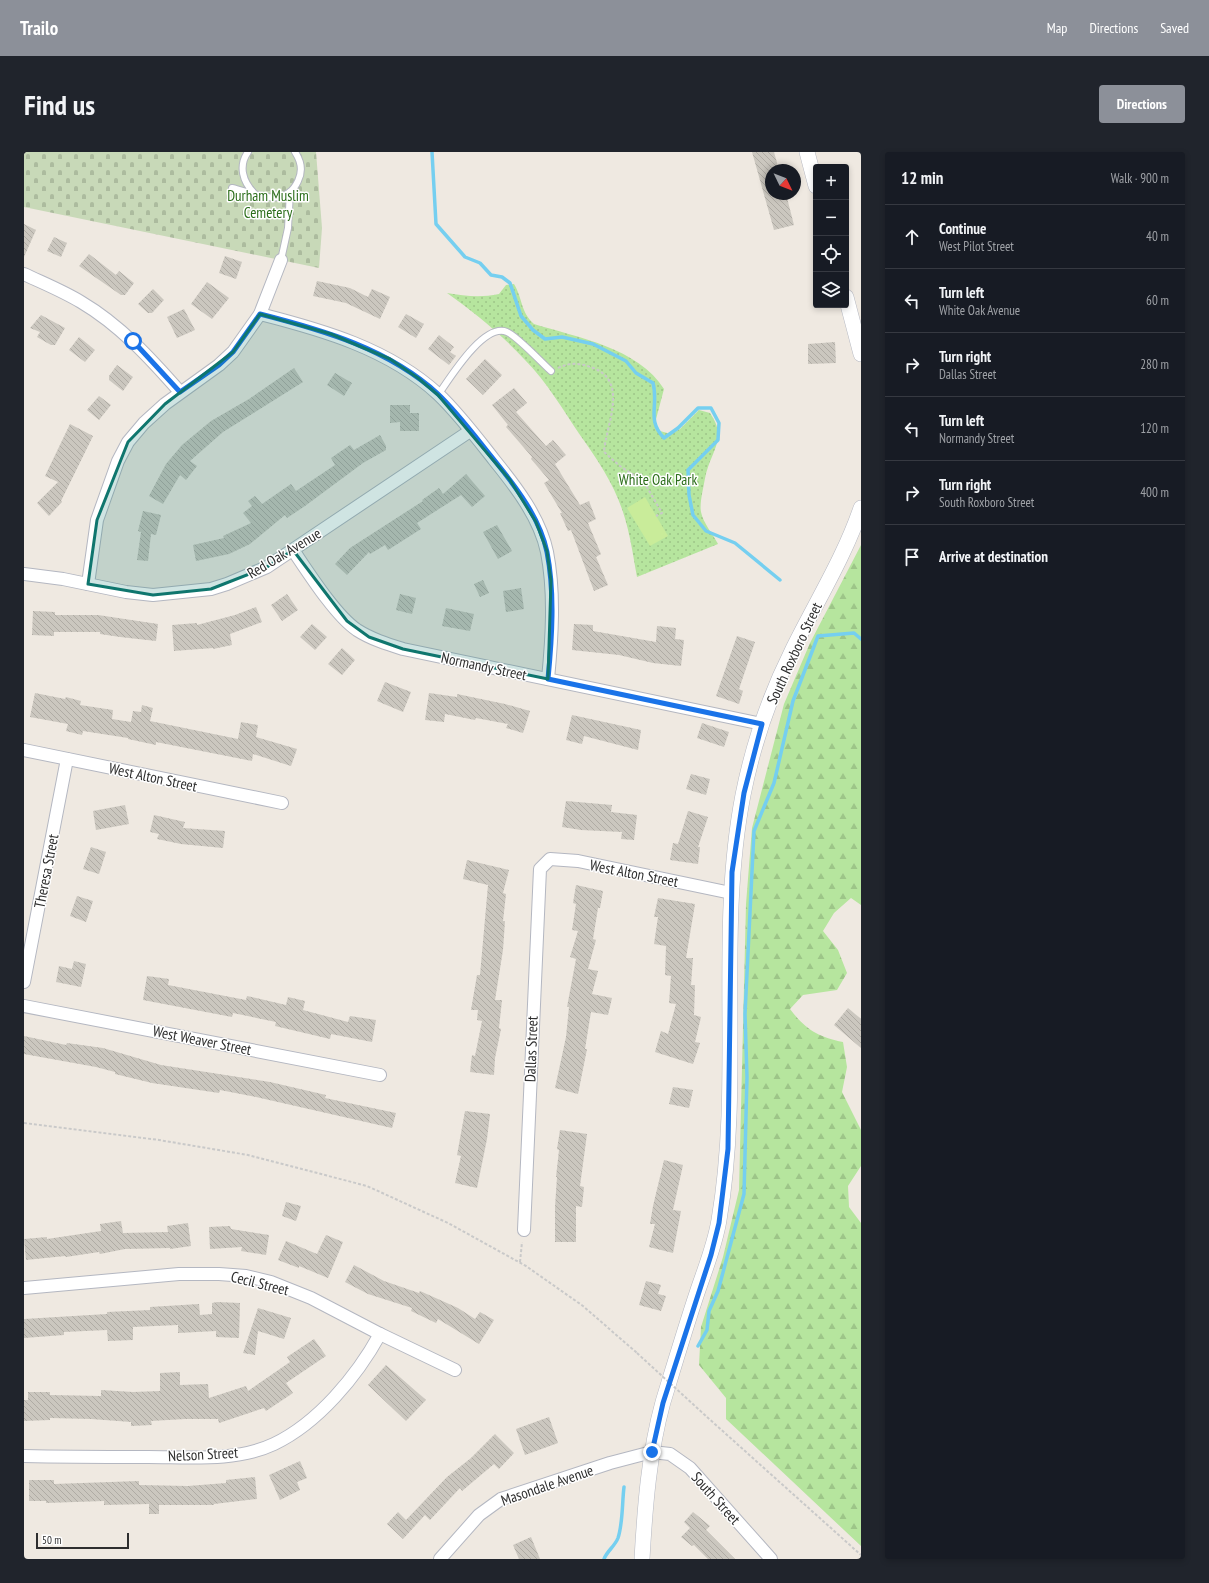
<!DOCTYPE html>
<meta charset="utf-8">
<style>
body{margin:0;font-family:"PT Sans Narrow",sans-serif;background:#20242c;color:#f1f3f6}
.controls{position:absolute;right:12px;top:12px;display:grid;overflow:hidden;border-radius:4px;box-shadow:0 2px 6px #0003}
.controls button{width:36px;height:36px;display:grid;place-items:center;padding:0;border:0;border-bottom:1px solid #363941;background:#171b24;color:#f1f3f6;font:20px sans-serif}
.compass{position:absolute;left:741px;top:12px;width:36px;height:36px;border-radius:50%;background:#171b24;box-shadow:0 2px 6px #0003;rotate:133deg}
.scale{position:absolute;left:12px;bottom:10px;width:93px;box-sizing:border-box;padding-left:4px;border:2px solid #2e2e2e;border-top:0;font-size:11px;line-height:14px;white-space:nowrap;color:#2e2e2e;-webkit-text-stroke:3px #fff;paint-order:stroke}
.stop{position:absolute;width:12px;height:12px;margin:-9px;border:3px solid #1a73e8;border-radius:50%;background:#fff}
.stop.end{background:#1a73e8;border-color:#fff;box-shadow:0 1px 4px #0008}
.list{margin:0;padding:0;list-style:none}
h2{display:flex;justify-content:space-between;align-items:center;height:52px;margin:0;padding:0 16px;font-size:17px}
h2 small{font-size:13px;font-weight:400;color:#9ea1a6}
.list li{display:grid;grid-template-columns:26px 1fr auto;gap:12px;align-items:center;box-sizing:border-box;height:64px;padding:0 16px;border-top:1px solid #363941}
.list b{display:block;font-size:15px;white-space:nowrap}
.list p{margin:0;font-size:13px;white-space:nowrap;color:#9ea1a6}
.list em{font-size:13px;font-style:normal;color:#9ea1a6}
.icon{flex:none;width:22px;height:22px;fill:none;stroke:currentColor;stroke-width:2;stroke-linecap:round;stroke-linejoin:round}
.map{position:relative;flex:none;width:837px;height:1407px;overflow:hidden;border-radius:4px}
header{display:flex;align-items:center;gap:24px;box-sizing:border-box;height:56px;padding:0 20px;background:#8c9099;color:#fff}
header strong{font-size:19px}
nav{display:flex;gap:22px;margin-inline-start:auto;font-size:14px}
.intro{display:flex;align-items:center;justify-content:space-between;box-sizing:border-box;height:96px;padding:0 24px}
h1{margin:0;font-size:28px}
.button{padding:10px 18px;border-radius:4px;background:#8c9099;color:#fff;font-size:14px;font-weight:700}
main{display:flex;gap:24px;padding:0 24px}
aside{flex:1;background:#171b24;border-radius:4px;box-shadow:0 2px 6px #0003}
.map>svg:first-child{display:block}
.green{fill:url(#green-dots)}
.forest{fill:url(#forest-firs)}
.cemetery{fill:url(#cemetery-stones)}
.pitch{fill:#c9ec9a}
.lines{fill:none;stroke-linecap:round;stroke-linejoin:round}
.stream{stroke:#75cff0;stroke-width:3.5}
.building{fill:url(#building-back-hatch)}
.service-casing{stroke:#b4b7c1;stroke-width:8}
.minor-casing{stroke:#b4b7c1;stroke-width:14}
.tertiary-casing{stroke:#b4b7c1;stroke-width:16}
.path{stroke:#c9c9c9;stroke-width:2;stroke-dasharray:3 2;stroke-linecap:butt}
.service{stroke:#fff;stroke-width:6}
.minor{stroke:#fff;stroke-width:12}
.tertiary{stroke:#fff;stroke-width:15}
.path-bridge{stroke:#c9c9c9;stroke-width:2;stroke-dasharray:3 2;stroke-linecap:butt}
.route{stroke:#1a73e8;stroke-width:5}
.marked{fill:#0f766e;fill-opacity:0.2;stroke:#0f766e;stroke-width:3;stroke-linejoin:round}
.labels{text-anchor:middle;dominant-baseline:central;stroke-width:3;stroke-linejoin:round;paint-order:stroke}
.park-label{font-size:15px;fill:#2c6e1b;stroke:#fff}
.street-label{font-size:15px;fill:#2e2e2e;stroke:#fff}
</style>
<header>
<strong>Trailo</strong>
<nav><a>Map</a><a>Directions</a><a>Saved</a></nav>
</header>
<div class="intro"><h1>Find us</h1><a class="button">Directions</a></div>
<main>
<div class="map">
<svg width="837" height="1407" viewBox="0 0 837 1407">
<defs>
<pattern id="green-dots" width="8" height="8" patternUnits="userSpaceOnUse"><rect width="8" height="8" fill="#b6e59e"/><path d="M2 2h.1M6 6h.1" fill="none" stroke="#9dc588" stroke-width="1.8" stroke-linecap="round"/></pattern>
<pattern id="forest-firs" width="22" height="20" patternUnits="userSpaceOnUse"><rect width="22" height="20" fill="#b6e59e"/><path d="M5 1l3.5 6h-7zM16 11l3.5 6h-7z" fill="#9dc588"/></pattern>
<pattern id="cemetery-stones" width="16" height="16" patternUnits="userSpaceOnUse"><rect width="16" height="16" fill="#c8d9b8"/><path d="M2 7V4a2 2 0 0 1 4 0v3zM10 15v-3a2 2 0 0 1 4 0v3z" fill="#acbb9e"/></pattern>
<pattern id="building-back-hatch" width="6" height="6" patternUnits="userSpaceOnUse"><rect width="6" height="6" fill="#cbc7bf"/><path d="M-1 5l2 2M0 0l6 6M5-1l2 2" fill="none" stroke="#afaba4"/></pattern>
</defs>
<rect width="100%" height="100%" fill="#efe9e1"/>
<path class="green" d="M490,132C499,147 496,159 510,172C552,185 615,196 640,237L631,271L636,279L647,282L656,277L675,258L686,261C701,283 692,293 684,315C681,323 680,333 678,342C677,348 676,355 677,360C679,371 689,382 694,392L613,425C609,403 606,381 599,360C590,332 573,307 556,283C539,258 523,230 501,208C477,182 451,161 423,141C441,144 456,146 475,142L482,133Z"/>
<path class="forest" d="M837,393V753L827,746L810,761L799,779L814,798L823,821L813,838L779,843L766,857C781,877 794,885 819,890L823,915L818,940L837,978V1014L824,1034L825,1055L837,1071V1394L702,1267V1246L675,1213L677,1175L699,1105L715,1038L722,752L728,676L760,552L786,491Z"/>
<polygon class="cemetery" points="0,0 292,0 298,76 295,116 0,55"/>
<polygon class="pitch" points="621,345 644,384 626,394 603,356"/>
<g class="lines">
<g class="stream">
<path d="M408,0L412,72L441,105L456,111L467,123L478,125L486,131L497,164L509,178L521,187L538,185L569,192L602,209L612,221L629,231C635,253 622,268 640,286L654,276L674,256H687L695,271L694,288L664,318L665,343L669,363L682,379L711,391L756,428"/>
<polyline points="674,1194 683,1178 685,1159 694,1139 720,1042 723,925 721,862 730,679 750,631 769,549 794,484 830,481 837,487"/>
<path d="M580,1407C583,1399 591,1394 594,1386C599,1371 598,1351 600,1335"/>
</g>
</g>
<g class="building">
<polygon points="728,0 750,0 755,18 747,18 747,42 762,42 770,73 750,78"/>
<polygon points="0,72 12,78 0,105"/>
<polygon points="30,85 43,91 37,105 23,99"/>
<polygon points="65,102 92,123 95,119 110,131 101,143 97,143 55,114"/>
<polygon points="201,104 218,110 212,127 195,121"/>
<polygon points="293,129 326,136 344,145 348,137 366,145 356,167 322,151 289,144"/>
<polygon points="183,130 205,146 188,167 167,152"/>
<polygon points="129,137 140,148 128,161 124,161 114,152"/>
<polygon points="160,157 171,178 153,186 143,165"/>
<polygon points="382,162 400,172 392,186 374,175"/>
<polygon points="17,163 41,176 31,193 27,193 13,185 16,180 6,176"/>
<polygon points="415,183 430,195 426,200 432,204 425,213 404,197"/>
<polygon points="55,185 71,198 61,210 45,198"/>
<polygon points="811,190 812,211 784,212 784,192"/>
<polygon points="461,207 478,223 459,243 442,227"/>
<polygon points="93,213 109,225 99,239 85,228 85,224"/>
<polygon points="270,216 279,230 199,280 166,309 173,314 162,328 156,323 139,352 125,344 142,312 158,293 187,269 225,247"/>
<polygon points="311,221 328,231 320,244 303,233"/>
<polygon points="490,236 503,251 492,260 522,294 529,288 542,303 531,312 556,353 565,349 572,367 564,371 577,402 572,405 584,433 570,439 547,378 544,379 536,361 538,361 520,331 525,328 507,307 508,305 482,275 484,273 468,253"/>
<polygon points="75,244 87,253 75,268 63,258"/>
<polygon points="366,253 386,253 386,261 395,261 395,279 376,279 376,270 366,271"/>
<polygon points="46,272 69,284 37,349 38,350 25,364 13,351 34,330 21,324"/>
<polygon points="356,283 362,294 362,298 339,311 281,354 263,366 261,363 226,392 205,402 172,409 169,393 200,386 199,384 227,371 219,361 228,354 224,349 231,344 238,352 267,332 272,339 311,313 307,306 326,293 330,298"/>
<polygon points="442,322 461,344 448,355 437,343 393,371 397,377 364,398 361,393 346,402 345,400 323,423 311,412 326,396 399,349 398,348 415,336 419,342"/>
<polygon points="119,359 137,363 132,383 127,382 124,409 113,408 117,380 114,379"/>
<polygon points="473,373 488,399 474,407 459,380"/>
<polygon points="459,428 465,441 456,445 450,432"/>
<polygon points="497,436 500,457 482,460 479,439"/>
<polygon points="263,442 274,458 258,469 247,453"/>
<polygon points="376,442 392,446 388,462 372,458"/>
<polygon points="232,455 238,470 206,482 208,493 189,497 189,496 150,499 148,473 173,471 173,473 211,463"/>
<polygon points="422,456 450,462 446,479 418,474"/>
<polygon points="9,459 31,460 31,463 74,463 134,472 132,489 96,485 76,482 76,480 30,480 30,484 8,483"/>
<polygon points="288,472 303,485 291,498 276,485"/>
<polygon points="550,472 569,473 569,479 632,490 633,474 652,476 651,487 660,488 657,514 629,511 595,503 548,498"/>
<polygon points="713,484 731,490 715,537 719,539 715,552 692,544"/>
<polygon points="318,496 331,508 318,523 304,512"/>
<polygon points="361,530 387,540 379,560 353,549"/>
<polygon points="11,541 41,547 42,545 57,549 56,553 89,558 88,567 107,570 109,559 117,560 118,553 129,556 126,569 214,587 217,570 234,573 232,585 273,597 267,614 229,602 228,609 132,590 132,593 104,587 104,586 59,579 58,583 42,579 44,572 6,565"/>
<polygon points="405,541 433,545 433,542 481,552 506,559 499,581 482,576 484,572 452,566 451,568 421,562 420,570 401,568"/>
<polygon points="548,563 617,578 614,598 560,584 558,592 542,588"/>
<polygon points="678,571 705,580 700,595 673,586"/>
<polygon points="667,622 686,627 682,643 662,637"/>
<polygon points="542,649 588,653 587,660 613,663 610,688 597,687 598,680 557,678 538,675"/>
<polygon points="101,653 105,672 72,678 69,659"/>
<polygon points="664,659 684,665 674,695 676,695 674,712 646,708 649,691 654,692"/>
<polygon points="130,663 161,670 159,676 201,679 199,696 157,692 133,687 135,682 126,680"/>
<polygon points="67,695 82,700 75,722 59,717"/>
<polygon points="443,708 485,718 479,741 482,742 479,769 481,769 479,798 471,848 478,848 475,876 477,877 471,906 470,923 446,920 448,903 451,904 458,869 453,868 454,858 447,858 453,823 456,823 464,733 439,727"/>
<polygon points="552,733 579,739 576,756 574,756 569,787 572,788 564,817 574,819 568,842 588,846 584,863 567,860 561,897 563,897 554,942 531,936 542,885 545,855 543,855 552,807 546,805 554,779 548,778 552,752 549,751"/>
<polygon points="53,744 69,749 62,770 46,764"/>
<polygon points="634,746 671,752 662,806 669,806 667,833 671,833 670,863 677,865 671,890 676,891 669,912 631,900 637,879 644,882 652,852 645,851 647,824 641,823 642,794 630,792 634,765 630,765"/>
<polygon points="50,809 62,812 57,835 32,830 35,814 48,817"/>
<polygon points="123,824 145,827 144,833 222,848 223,844 262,853 264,845 281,849 279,858 324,870 326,864 352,868 348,890 307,882 306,887 251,874 252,870 209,861 208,865 119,848"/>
<polygon points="824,856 837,867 837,896 810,873"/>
<polygon points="0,884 42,893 43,891 79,896 137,913 246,930 302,943 301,946 372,961 368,976 232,945 196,938 195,941 128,931 91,922 91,920 72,915 0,902"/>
<polygon points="649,935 669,938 665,956 645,952"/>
<polygon points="441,959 466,962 463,987 453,1036 431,1031 437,1004 433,1003"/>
<polygon points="536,978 563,982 556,1034 560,1035 558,1055 552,1054 552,1090 531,1090 531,1055 533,1025 532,1025 535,998 533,997"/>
<polygon points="640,1008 659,1013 649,1058 657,1059 649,1101 625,1095 631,1072 626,1072 629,1054"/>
<polygon points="262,1050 277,1054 272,1069 258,1064"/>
<polygon points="97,1069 99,1081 144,1080 143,1074 164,1071 167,1094 146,1097 146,1096 101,1097 76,1102 75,1100 42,1105 41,1104 2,1108 0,1087 23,1085 23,1087 77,1079 76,1072"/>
<polygon points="206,1074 207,1077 245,1083 242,1103 217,1099 218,1095 186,1097 185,1075"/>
<polygon points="302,1083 319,1090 304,1126 275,1114 275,1116 254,1108 262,1089 293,1102"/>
<polygon points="330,1113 360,1129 395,1141 396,1139 434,1156 451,1167 456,1160 470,1168 455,1192 414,1167 412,1171 387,1159 388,1156 344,1142 321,1130"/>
<polygon points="622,1129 637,1133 634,1142 642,1144 637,1159 615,1153"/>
<polygon points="193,1150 216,1151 215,1186 192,1185 192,1179 154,1181 154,1173 109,1175 109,1188 84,1189 83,1178 40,1180 40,1183 0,1186 0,1167 83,1162 83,1160 126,1158 126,1155 175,1152 176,1163 188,1162 188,1151"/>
<polygon points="234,1156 267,1166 260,1187 234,1179 231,1203 219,1201"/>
<polygon points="290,1187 302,1204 262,1231 269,1241 242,1259 240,1256 195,1271 194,1267 161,1267 127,1269 128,1273 107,1274 107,1270 67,1267 26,1266 26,1268 0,1269 0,1248 4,1248 4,1240 26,1240 26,1243 77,1244 77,1238 109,1240 136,1239 136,1221 156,1220 156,1233 184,1232 185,1246 222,1234 224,1239 266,1210 263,1205"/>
<polygon points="362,1213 402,1248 382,1269 344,1233"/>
<polygon points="525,1265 534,1291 501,1303 492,1277"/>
<polygon points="471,1282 490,1301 475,1317 470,1312 438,1339 436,1336 406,1368 401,1363 379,1387 363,1372 374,1360 382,1368 423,1325 447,1306"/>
<polygon points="276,1309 283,1326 273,1330 276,1338 256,1348 245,1323"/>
<polygon points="231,1325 233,1347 190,1352 190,1353 135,1353 135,1362 125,1362 125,1352 80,1353 80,1349 22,1351 22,1349 5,1349 5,1328 30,1328 30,1332 115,1329 115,1333 164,1334 202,1331 202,1328"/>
<polygon points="669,1360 686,1374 682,1378 711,1407 684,1407 670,1393 668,1394 657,1385 666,1376 660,1370"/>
<polygon points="507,1385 516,1407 495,1407 489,1393"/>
</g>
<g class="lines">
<g class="service-casing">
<g id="service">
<path d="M224,0C214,14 219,30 230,41"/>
<path d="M208,36C230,41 261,58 274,29C279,19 277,9 271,0"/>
<polyline points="257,108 264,76 266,40"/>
<path d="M414,243C426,226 460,170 483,180C493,184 517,210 527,219"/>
</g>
</g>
<g class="minor-casing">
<g id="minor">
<path d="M0,122C19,131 39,139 57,150C96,173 127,207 156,240"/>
<path d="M236,162C299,178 365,197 414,242C435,262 453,286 471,309C492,335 516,366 523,400C531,441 528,486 524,527"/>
<path d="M269,398C284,420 311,463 333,478C347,487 363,492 379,497L738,572"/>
<polyline points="0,422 39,427 102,440 129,443 187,437 203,432 243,415 446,279"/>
<polyline points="64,432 73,368 94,309 104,290 120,271 141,252 195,213 209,200 236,162 257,108"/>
<polyline points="0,598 258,651"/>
<polyline points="0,830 43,607"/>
<polyline points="0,854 356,923"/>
<polyline points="500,1078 516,717 526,707 554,709 707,741"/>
<polyline points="0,1136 155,1122 195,1122 222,1124 247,1130 287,1146 356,1182 431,1218"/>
<path d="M0,1304C41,1305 83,1305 124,1305C165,1305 212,1310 250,1292C294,1271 333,1224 356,1182"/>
<polyline points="416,1407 455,1363 477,1347 586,1311 628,1300 646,1302 666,1316 747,1407"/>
</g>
</g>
<g class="tertiary-casing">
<g id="tertiary">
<polyline points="783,0 792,34"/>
<polyline points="822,145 837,202"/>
<path d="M618,1407C621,1354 625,1301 639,1250C650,1214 661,1177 673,1141C681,1117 691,1093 695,1068C719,927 692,783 719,643C729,593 745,545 768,499C791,452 820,406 837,356"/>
</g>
</g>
<g class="path">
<path d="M534,216C546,210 557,211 569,216C605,229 582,273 580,300L596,314L620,330L638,361L632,364"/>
<polyline points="0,971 135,988 224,1003 343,1034 424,1071 502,1114 559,1154 613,1201"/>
<polyline points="496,1110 498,1090"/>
<polyline points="683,1265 837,1403"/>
</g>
<use href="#service" class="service"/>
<use href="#minor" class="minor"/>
<use href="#tertiary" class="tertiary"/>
<polyline class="path-bridge" points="613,1201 683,1265"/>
</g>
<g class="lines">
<path class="route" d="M109,189L156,240L195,213L209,200L236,162C299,178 365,197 414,242C435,262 453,287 471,309C492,335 516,366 523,400C531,441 528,486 524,527L738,572L720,641L708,720L704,997L695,1071L687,1103L639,1251L628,1300"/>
</g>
<path class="marked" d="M236,162L307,182L366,207L394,226L414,243L486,328L512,370L523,399L527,429L524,527L379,497L345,485L323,469L269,398L243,415L187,437L129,443L64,432L73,368L104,290L141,252L209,200Z"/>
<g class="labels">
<g class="park-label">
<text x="244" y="43">Durham Muslim<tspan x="244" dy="17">Cemetery</tspan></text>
<text x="634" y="327">White Oak Park</text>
</g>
<g class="street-label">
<text transform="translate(260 401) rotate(-31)">Red Oak Avenue</text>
<text transform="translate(770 501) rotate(-65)">South Roxboro Street</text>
<text transform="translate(460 514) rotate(12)">Normandy Street</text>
<text transform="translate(129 625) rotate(12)">West Alton Street</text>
<text transform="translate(22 719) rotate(-79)">Theresa Street</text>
<text transform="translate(610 721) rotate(11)">West Alton Street</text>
<text transform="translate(178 888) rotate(11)">West Weaver Street</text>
<text transform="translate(507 897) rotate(-88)">Dallas Street</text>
<text transform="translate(236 1131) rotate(14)">Cecil Street</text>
<text transform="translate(179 1302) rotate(-3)">Nelson Street</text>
<text transform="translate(523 1333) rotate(-19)">Masondale Avenue</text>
<text transform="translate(692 1346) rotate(48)">South Street</text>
</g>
</g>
</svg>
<div class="controls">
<button>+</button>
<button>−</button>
<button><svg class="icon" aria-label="locate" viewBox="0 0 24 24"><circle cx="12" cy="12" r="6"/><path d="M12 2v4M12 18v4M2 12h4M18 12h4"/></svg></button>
<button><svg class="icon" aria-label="layers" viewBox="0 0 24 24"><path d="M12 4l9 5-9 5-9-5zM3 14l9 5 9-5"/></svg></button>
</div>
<svg class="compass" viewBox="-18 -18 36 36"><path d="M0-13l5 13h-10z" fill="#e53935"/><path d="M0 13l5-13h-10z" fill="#9ea1a6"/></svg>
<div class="scale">50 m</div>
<div class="stop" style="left:109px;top:189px"></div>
<div class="stop end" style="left:628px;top:1300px"></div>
</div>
<aside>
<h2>12 min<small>Walk · 900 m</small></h2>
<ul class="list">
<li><svg class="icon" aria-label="ahead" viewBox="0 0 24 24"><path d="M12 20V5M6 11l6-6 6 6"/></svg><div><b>Continue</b><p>West Pilot Street</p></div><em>40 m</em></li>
<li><svg class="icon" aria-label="left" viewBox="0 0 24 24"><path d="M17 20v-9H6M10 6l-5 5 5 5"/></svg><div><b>Turn left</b><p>White Oak Avenue</p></div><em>60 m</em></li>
<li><svg class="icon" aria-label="right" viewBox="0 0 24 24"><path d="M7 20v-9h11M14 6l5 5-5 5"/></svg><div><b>Turn right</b><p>Dallas Street</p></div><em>280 m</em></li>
<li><svg class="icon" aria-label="left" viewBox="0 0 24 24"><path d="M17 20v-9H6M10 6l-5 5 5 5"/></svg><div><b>Turn left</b><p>Normandy Street</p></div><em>120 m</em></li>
<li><svg class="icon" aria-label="right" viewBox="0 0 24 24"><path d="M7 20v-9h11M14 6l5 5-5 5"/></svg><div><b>Turn right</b><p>South Roxboro Street</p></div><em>400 m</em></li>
<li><svg class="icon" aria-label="arrive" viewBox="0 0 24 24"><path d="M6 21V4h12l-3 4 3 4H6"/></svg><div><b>Arrive at destination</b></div></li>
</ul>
</aside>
</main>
